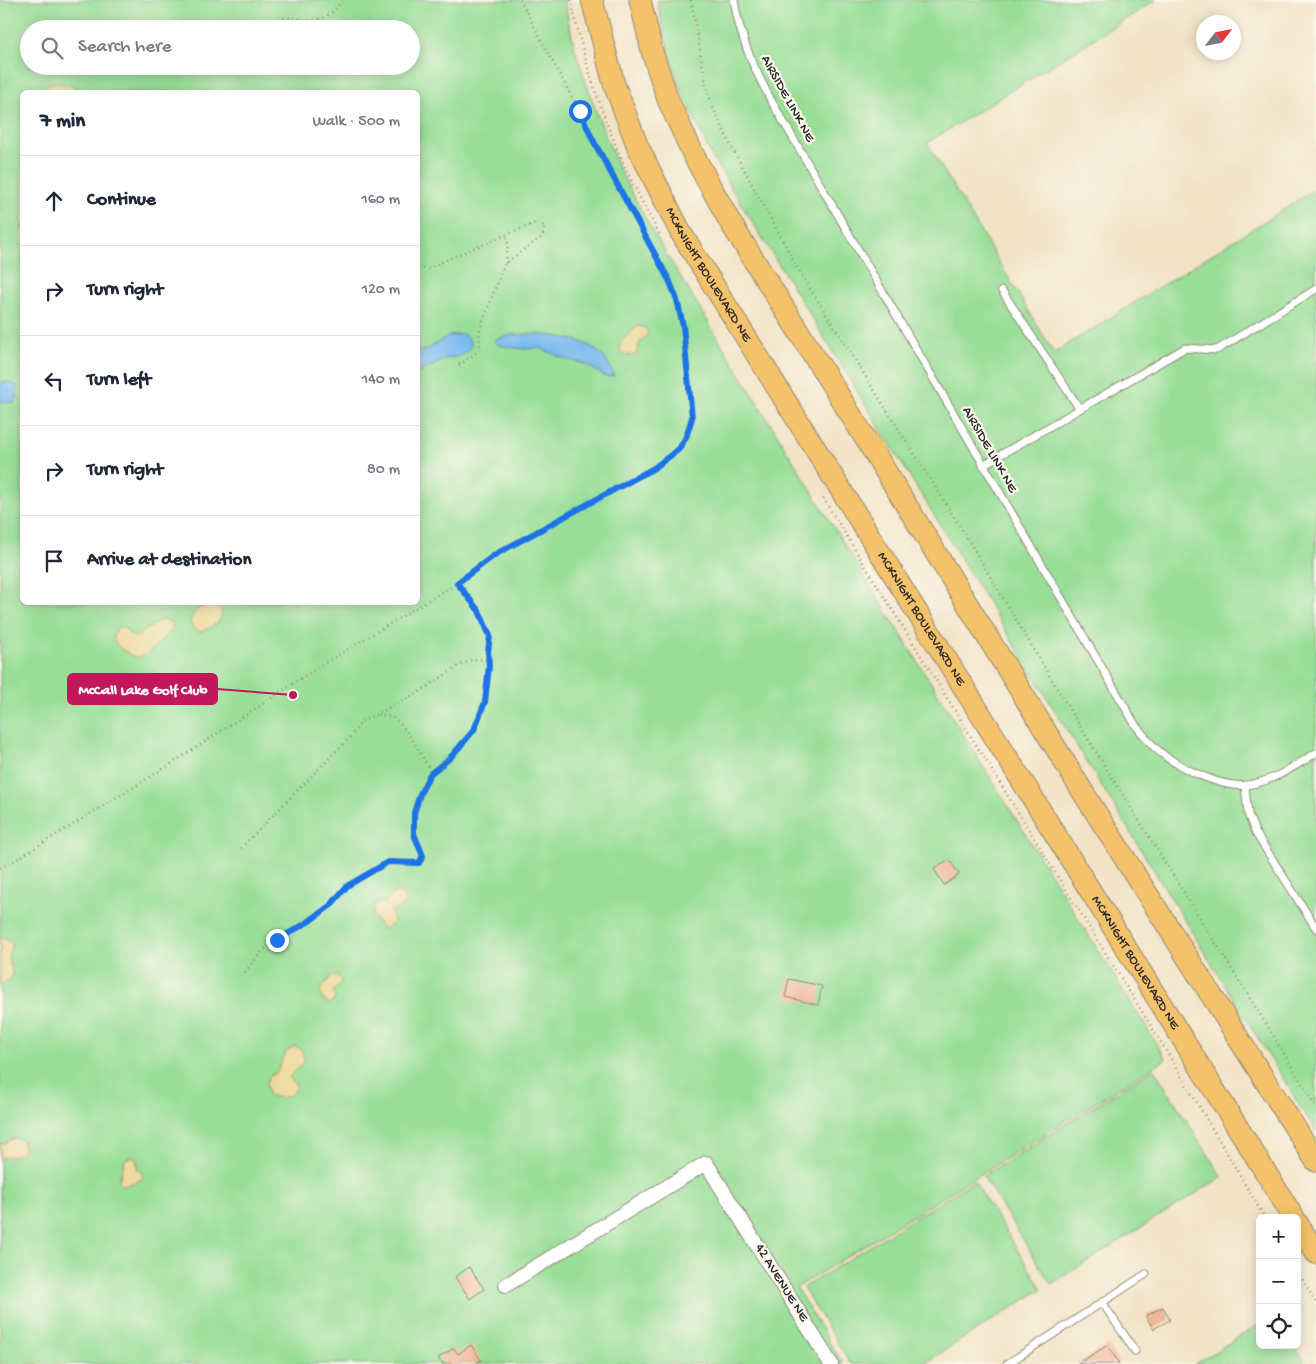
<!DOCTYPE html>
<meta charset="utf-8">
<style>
body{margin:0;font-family:"Gochi Hand",sans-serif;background:#f2f2f3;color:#1f2937}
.controls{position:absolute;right:15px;bottom:15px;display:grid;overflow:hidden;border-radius:8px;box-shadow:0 2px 12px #0003}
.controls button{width:45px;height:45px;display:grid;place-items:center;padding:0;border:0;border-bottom:1px solid #e0e1e3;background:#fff;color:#1f2937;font:25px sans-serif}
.compass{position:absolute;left:1196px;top:15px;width:45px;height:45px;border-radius:50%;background:#fff;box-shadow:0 2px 12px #0003;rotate:58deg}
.stop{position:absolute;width:15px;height:15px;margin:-11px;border:4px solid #1a73e8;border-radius:50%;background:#fff}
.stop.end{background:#1a73e8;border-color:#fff;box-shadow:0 1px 5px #0008}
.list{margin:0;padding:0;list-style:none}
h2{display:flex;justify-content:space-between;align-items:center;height:65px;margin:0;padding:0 20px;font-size:21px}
h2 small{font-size:16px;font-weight:400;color:#747a83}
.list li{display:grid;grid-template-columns:32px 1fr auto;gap:15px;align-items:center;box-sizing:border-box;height:90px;padding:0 20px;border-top:1px solid #e0e1e3}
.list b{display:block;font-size:19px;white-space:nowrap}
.list em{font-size:16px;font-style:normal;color:#747a83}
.icon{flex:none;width:28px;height:28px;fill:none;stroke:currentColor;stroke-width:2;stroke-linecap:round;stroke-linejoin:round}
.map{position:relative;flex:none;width:1316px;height:1364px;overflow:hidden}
.search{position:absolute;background:#fff;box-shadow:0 2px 12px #0003;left:20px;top:20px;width:400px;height:55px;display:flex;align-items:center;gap:12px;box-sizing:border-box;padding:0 18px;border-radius:28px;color:#747a83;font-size:19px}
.panel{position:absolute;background:#fff;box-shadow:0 2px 12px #0003;left:20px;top:90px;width:400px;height:515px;border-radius:8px}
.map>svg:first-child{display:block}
.green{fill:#98de97;stroke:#628461;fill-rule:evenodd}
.sand{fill:#eeda9e;stroke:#8c8264}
.water{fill:#7abbef;stroke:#52738d}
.building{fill:#efb598}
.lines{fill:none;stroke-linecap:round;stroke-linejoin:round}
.lane-casing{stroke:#8e8778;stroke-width:9}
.street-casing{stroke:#8e8778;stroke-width:16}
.primary-casing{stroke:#8e8778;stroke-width:23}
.path{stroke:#8e8778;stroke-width:2.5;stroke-dasharray:1 4;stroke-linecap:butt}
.lane{stroke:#fff;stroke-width:7}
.street{stroke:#fff;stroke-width:14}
.primary{stroke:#f4c26a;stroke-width:21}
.route{stroke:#1a73e8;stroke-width:6}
.labels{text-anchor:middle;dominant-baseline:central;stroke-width:4.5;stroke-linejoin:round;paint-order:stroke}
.street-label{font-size:14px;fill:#2b2b2b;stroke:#fbf7ec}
.leader{fill:none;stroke:#c2185b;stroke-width:2}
.callout-dot{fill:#c2185b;stroke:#fbf7ec;stroke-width:2}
.callout{fill:#c2185b;stroke:#c2185b;stroke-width:2}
.callout-label{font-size:15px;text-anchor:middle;font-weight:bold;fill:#fff}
</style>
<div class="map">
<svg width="1316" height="1364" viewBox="0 0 1316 1364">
<rect width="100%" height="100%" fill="#fbf7ec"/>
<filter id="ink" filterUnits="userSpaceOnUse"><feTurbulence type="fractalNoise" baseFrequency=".02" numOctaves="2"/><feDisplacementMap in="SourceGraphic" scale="10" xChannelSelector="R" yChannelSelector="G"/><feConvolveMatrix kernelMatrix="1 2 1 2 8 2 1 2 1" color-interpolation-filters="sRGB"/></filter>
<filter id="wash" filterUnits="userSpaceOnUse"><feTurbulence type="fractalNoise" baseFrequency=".0096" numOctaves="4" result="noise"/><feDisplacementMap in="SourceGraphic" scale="20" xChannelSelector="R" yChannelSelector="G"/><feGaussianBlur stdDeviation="1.12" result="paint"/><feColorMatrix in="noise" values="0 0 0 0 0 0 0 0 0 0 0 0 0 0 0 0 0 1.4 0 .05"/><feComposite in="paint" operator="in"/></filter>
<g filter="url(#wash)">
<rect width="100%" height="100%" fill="#f2e3c6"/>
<g class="green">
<path d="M0,0H564L575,50L597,114L619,169L653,232L841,539L1166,1059L796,1288L843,1364H0ZM29,29H411V66H29ZM22,92H418V602H22Z"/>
<polygon points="657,0 1156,0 927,143 1054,353 1316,189 1316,1132 711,155 678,82 664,33"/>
<polygon points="1154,1069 1222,1177 1051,1284 983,1176"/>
<polygon points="974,1181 1042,1289 923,1364 851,1364 803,1288"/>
<polygon points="1260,1324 1260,1345 1294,1345 1306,1364 1195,1364"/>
</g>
<g class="sand">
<path d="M57,82C64,84 78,88 83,92H41L49,84Z"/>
<polygon points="639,326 646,328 648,334 639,344 637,353 633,356 623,354 620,350 620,342 628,336 634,328"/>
<path d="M209,603H219C227,622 215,625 201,632L193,628L190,622C192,612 200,607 209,603Z"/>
<path d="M162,619L170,621L173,628C165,636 150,655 139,657C133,658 129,654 125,651C118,647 114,643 113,636L118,627L126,629L129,634L135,637L142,633Z"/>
<polygon points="397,892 404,896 406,902 401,907 391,911 394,922 386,929 381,927 373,915 374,904 386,902 392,894"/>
<polygon points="0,938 9,939 12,944 8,957 12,972 11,978 0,986"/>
<polygon points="332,976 337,976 341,980 340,985 333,991 335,996 334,1001 329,1004 323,1000 320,993 321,988"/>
<path d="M296,1046L301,1049L305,1061L289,1077L297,1087C293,1097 279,1100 269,1095C264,1083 266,1078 278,1071C281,1061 285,1049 296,1046Z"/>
<polygon points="13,1138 17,1138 23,1141 24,1150 21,1154 0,1158 0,1144 5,1143"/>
<path d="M129,1157H135L137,1160V1169L141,1172L143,1176L142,1179C138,1181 126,1186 121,1185L119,1180L125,1160Z"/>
</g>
<g class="water">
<polygon points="462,334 468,337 472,345 468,351 460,356 448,358 418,373 418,352 428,349 448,336"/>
<path d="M534,334C567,337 603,340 614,376L606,377L585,364L562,358L540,348L523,349L498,345L494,340L511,335Z"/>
<polygon points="10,382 17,386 17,398 14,403 0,401 0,383"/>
</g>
<g id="blocks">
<g class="building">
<polygon points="950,860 959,875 944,885 934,869"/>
<polygon points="789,979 822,986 818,1005 785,997"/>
<polygon points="469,1267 484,1289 470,1299 455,1277"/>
<polygon points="1163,1307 1170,1320 1153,1329 1146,1316"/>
<polygon points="471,1345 481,1360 476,1364 443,1364 438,1358 454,1348 458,1354"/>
<polygon points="1108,1345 1119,1364 1077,1364"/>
</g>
</g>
</g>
<g filter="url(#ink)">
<use href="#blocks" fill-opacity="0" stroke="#8e8778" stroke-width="1"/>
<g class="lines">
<g class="lane-casing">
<g id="lane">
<path d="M734,0C740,38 754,69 772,102L1136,726C1146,738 1155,750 1168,758C1186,770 1225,789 1247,785C1272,782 1295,766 1316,753"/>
<polyline points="1002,291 1079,408"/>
<polyline points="983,465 1185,348 1217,350 1316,289"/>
<polyline points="1245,786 1248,814 1255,832 1316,928"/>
<polyline points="1102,1302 1135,1351"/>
<polyline points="1007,1364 1146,1274"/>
</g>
</g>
<g class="street-casing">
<polyline id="street" points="506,1285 706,1163 831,1364"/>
</g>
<g class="primary-casing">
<g id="primary">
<path id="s1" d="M592,0L614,84L638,147L681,233L1294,1218"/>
<polyline points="640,0 652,51 668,100 695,158 730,222 854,420 1086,797 1316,1161"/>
<polyline points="1297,1223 1316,1253"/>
</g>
</g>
<g class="path">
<path d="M571,0C588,82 618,163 661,236"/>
<polyline points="691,0 706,84 711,103 731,146 801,274 961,528 1073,715 1271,1032 1316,1107"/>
<path d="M256,29C265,21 280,17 292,18C300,19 308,21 315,20C328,18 336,9 343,0"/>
<polyline points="506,263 508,246 507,235"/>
<polyline points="418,268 427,269 450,258 537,222 545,227 542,237 505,263 479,331 480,349 464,362 456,366"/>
<polyline points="823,498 1170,1057 1265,1218"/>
<path d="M378,714C382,715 389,716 393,718C407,727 423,758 432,773"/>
<polyline points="241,848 351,736 361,722 418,693 460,665 474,659 488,660"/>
<polyline points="0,868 22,856 171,764 320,666 457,583 496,554 654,468 669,458 679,449 686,437 692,418 683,326 677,300 670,282 520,0"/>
<polyline points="245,972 263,950 308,922 331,905 347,886 388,862 419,863 423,856 414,834 414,813 420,794 430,774 450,758 474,730 485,702 489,666 488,652 490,636 479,611 457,583"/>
<polyline points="1297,1271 1316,1302"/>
</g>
<use href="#lane" class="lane"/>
<use href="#street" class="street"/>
<use href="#primary" class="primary"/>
</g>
</g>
<g class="lines" filter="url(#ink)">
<polyline class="route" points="277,940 308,922 331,905 347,886 388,862 419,863 423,856 414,834 414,813 420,794 430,774 450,758 474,730 485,702 489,666 488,652 490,636 479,611 457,583 496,554 654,468 679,449 686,437 692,418 683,326 677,300 670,282 592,138 580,111"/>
</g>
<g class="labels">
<g class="street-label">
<text transform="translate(787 99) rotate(61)">AIRSIDE LINK NE</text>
<text stroke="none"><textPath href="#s1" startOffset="300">MCKNIGHT BOULEVARD NE</textPath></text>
<text transform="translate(989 450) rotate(60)">AIRSIDE LINK NE</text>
<text stroke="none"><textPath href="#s1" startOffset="705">MCKNIGHT BOULEVARD NE</textPath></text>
<text stroke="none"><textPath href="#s1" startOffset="1110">MCKNIGHT BOULEVARD NE</textPath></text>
<text transform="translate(781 1283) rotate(58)">42 AVENUE NE</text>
</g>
</g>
<path class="leader" d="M293 695L217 689"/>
<circle class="callout-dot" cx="293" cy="695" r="5"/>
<rect class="callout" x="68" y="674" width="149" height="30" rx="5"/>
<g class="callout-label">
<text x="143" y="694">McCall Lake Golf Club</text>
</g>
</svg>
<div class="controls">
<button>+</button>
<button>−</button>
<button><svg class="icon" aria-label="locate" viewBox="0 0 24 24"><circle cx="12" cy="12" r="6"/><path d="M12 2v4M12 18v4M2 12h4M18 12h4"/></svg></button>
</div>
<svg class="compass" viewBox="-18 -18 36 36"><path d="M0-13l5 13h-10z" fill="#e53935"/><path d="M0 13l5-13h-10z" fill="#747a83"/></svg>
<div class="stop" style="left:580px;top:111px"></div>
<div class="stop end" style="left:277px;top:940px"></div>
<div class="search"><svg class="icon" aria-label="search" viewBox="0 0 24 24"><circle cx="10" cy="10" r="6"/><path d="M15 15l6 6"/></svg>Search here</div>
<section class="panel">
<h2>7 min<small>Walk · 500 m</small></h2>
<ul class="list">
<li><svg class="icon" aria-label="ahead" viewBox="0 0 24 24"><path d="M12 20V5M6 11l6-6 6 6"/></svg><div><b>Continue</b></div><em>160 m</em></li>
<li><svg class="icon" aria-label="right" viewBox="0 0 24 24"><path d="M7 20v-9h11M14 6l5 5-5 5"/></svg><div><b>Turn right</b></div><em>120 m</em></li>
<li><svg class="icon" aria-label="left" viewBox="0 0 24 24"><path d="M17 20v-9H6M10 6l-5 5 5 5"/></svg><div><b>Turn left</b></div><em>140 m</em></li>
<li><svg class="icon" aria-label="right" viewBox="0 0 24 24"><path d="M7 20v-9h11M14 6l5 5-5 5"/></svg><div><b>Turn right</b></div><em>80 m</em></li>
<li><svg class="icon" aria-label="arrive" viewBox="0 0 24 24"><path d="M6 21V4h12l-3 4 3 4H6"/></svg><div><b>Arrive at destination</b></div></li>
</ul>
</section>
</div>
